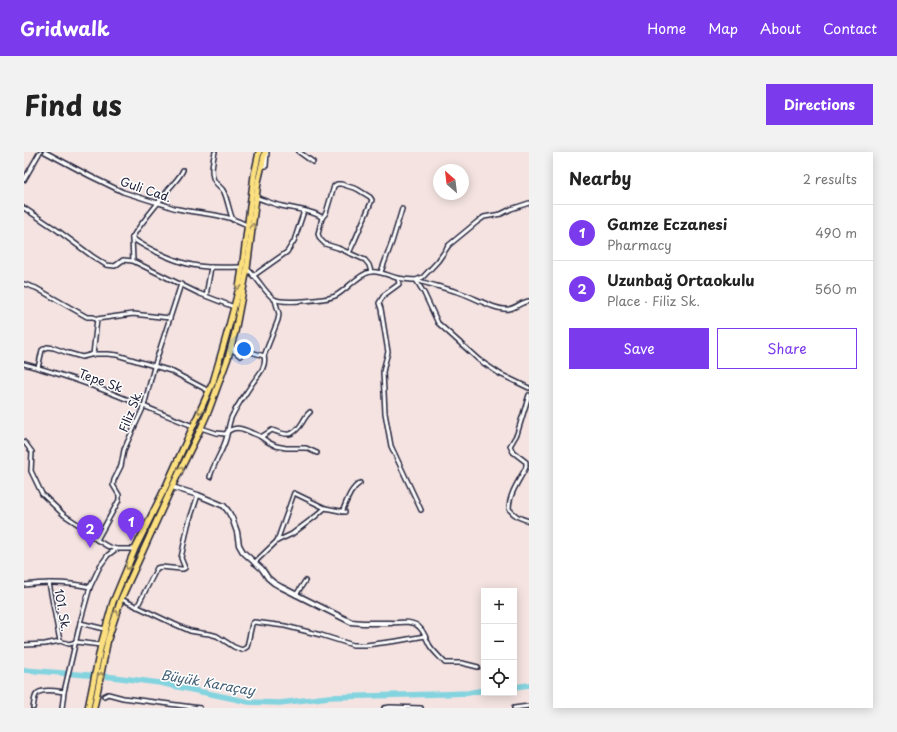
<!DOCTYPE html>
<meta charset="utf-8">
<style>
body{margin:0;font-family:"Playpen Sans",sans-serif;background:#f2f2f2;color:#222}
.controls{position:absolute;right:12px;bottom:12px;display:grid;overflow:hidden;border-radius:0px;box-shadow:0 2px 10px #0003}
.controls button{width:36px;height:36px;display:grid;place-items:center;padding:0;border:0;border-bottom:1px solid #e0e0e0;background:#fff;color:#222;font:20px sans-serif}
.compass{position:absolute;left:409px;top:12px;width:36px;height:36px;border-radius:50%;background:#fff;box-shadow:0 2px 10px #0003;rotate:332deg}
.you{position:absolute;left:220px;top:197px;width:14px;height:14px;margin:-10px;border:3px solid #fff;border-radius:50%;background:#1a73e8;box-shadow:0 0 0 6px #1a73e833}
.badge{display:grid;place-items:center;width:26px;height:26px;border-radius:50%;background:#7c3aed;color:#fff;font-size:13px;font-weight:700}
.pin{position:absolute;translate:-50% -33px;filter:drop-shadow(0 1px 2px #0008)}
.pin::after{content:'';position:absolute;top:21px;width:14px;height:12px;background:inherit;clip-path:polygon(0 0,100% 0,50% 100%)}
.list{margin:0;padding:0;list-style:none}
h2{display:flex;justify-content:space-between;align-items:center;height:52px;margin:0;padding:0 16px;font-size:17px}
h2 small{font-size:13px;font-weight:400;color:#767676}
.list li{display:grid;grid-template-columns:26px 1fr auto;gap:12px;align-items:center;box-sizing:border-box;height:56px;padding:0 16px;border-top:1px solid #e0e0e0}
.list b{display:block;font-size:15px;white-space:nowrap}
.list p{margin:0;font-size:13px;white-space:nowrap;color:#767676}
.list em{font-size:13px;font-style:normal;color:#767676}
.actions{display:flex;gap:8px;padding:12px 16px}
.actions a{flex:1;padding:9px 0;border:1px solid #7c3aed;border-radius:0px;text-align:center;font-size:14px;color:#7c3aed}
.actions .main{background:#7c3aed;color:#fff}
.icon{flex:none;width:22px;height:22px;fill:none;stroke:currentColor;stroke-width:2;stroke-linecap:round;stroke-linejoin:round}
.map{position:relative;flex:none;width:505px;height:556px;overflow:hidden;border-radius:0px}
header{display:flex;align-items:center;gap:24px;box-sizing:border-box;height:56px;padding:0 20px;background:#7c3aed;color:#fff}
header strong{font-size:19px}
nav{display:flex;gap:22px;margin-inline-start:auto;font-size:14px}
.intro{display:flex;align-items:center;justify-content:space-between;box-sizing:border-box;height:96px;padding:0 24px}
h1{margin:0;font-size:28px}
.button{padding:10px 18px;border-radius:0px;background:#7c3aed;color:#fff;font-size:14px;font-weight:700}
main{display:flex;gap:24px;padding:0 24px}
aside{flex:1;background:#fff;border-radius:0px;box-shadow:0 2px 10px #0003}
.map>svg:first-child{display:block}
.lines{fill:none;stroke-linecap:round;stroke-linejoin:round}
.river{stroke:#84d4e0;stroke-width:5.5}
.street-casing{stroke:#22223b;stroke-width:6}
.secondary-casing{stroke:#22223b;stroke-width:7}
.highway-casing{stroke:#22223b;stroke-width:8}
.street{stroke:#fff;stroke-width:3}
.secondary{stroke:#fff;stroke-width:4}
.highway{stroke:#fce080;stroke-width:5}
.oneway{stroke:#9a8a61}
.labels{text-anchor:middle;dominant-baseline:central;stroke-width:3;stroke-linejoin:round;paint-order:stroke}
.street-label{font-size:12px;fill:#22223b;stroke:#fff}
.water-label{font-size:13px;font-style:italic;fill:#446075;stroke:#fff}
</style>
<header>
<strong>Gridwalk</strong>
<nav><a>Home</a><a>Map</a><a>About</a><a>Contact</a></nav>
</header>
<div class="intro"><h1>Find us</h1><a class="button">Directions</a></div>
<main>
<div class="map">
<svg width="505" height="556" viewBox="0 0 505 556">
<rect width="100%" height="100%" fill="#f4e3e1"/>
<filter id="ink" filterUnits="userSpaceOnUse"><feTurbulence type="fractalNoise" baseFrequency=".025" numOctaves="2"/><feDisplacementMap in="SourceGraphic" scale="8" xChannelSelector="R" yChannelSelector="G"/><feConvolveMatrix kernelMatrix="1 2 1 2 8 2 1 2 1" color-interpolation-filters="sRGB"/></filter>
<g filter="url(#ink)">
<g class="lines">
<g class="river">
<polyline points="0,518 89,525 136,531 225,550 256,551 305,545 417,542 444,541 460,538"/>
<polyline points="490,535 505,533"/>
</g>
<g class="street-casing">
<g id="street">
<path d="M21,0L66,24L99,40L134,51C141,52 147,56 154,57C176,62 205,62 224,74"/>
<path d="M191,0C189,8 186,20 190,28C192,33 198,35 200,40C204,49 205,59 209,68"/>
<polyline points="275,0 289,10"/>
<polyline points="238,14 242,14 243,0"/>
<polyline points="0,28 16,0"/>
<path d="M233,46C240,48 247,51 254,53C264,56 293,59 298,66L294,82L296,87L301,92L314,96L341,108L345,113L347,120"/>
<path d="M505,51L487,57L477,62L460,65L453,70L425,93L414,109L399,125L392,128C407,133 422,136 437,141C450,145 472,159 485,157C492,156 497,150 505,149"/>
<polyline points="0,56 33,78 68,104 82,113 91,114 99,108 109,109 174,141 210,155"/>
<polyline points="298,66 302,61 310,34 313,32 317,32 333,37 346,45 348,48 346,53 331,88 325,101"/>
<path d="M108,86C123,97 156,112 174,114C188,116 203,115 218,115"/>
<path d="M109,109L108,86L111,81C121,66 133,53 144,38C149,31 155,27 159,18"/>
<path d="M223,117C234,125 239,139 250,147C258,152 302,148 311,144C323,138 333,123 346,120C355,118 365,124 373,126C379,127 386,128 392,128L400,141L414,171L455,208L476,222L505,236"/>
<polyline points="357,120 368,90 378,57"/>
<polyline points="229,124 263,100 270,89 280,59"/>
<polyline points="374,126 375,132 360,143 355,151 357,157 364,200 361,211 359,220 361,261 367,294 397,358"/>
<polyline points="0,132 12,136 63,165 69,165 73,167 109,162 146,166"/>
<polyline points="182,144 187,115"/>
<polyline points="208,192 210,199 216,204 221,199 227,200 240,204"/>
<polyline points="69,203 73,167"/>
<path d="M0,212C58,227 113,252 169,274"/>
<polyline points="14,216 18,198 23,195 30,196 44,201 58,205 70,202 84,202 93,203 147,219 185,239"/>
<path d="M505,243L493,282L486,294L489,300L502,310V315C496,328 485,341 485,357C491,364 495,366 505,369"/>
<path d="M177,276L192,281L201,282C210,273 218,276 228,281C231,282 234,283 237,285L248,278C263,284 269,285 278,271C281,266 282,263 286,260"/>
<polyline points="237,285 244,290 252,294 262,296 282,296 293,301"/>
<polyline points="0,290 2,292 8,300 7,319 18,342 40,363 55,373 73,388 83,394 92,397"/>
<path d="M186,325C189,313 197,302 201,290C204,282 204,274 207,266C213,253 221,243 228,232C234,223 243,215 240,204L254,168L255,162L251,148"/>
<path d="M318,360C323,349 326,337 336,331"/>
<polyline points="73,388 95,348 95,343 89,333 90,328 97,314 100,298 103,291 120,254 130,215 157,132"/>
<polyline points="253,389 270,341 301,356 321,360"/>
<polyline points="230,411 253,389 268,382 292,364 301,356"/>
<polyline points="25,431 36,489"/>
<path d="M0,433C23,430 43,430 66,435"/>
<polyline points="272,443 281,429"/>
<polyline points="97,447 150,472 166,479 178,481 186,482 193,484 210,495 218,498 223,495 228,472 230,470 261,474 297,483 329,493 342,493 373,489 401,484"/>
<polyline points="113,455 133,416 137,415 157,417 159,417 161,416 157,406 164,373 174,343"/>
<polyline points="56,471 81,477"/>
<path d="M367,471C377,470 390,468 397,477C401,482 403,489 406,494C410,500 416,505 421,511H438L454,515"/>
<polyline points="0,493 21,492 36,489 45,492 52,490 77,493"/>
<polyline points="80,544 84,542 99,546 176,556"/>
<path d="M9,556C10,552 10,546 12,543C15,536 33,539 40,540"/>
<polyline points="38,556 40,540 56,471 66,435 76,414 84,403 92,397 111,397"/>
<polyline points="360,556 366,555 397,556"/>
<polyline points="490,556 505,554"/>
</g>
</g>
<g class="secondary-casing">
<polyline id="secondary" points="148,335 174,343 200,354 204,359 208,366 213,380 215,393 219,400 238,417 244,426 250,431 257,435 327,470 339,471 367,471"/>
</g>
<g class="highway-casing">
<g id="highway">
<polyline points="64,556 77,493 89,450 111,397 143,332 189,230 202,185 215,136 219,109 230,23 235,0"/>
<polyline points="70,556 84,487 97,447 148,335 177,276 185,258 204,206 211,180 223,117 234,30 241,0"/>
</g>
</g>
<use href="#street" class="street"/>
<use href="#secondary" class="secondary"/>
<use href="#highway" class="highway"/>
</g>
<defs><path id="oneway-chevron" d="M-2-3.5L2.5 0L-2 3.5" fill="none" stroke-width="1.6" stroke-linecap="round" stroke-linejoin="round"/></defs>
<g class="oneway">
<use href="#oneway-chevron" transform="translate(229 74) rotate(-83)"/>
<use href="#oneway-chevron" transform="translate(214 135) rotate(101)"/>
<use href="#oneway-chevron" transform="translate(176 259) rotate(114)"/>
<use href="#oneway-chevron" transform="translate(157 317) rotate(-65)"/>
<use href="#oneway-chevron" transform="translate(104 415) rotate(113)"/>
<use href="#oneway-chevron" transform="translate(92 461) rotate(-73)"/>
<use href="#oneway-chevron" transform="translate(77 523) rotate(-78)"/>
</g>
</g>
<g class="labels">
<g class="street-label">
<text transform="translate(122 37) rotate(19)">Guli Cad.</text>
<text transform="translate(77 228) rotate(20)">Tepe Sk</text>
<text transform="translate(106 259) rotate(-69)">Filiz Sk.</text>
<text transform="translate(39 458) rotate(80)">101. Sk.</text>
</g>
<g class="water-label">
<text transform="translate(184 530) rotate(10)">Büyük Karaçay</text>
</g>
</g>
</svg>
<div class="controls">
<button>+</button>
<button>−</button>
<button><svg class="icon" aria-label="locate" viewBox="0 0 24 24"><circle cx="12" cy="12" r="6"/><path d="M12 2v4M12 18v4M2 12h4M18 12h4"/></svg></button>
</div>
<svg class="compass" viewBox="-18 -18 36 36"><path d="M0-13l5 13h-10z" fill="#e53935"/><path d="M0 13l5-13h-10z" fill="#767676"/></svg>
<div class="you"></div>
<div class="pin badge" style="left:107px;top:389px">1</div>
<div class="pin badge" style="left:66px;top:396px">2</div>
</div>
<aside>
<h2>Nearby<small>2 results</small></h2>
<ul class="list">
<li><span class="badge">1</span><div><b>Gamze Eczanesi</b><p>Pharmacy</p></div><em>490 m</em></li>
<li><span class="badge">2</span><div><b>Uzunbağ Ortaokulu</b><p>Place · Filiz Sk.</p></div><em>560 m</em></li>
</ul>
<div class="actions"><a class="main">Save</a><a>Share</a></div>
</aside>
</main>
